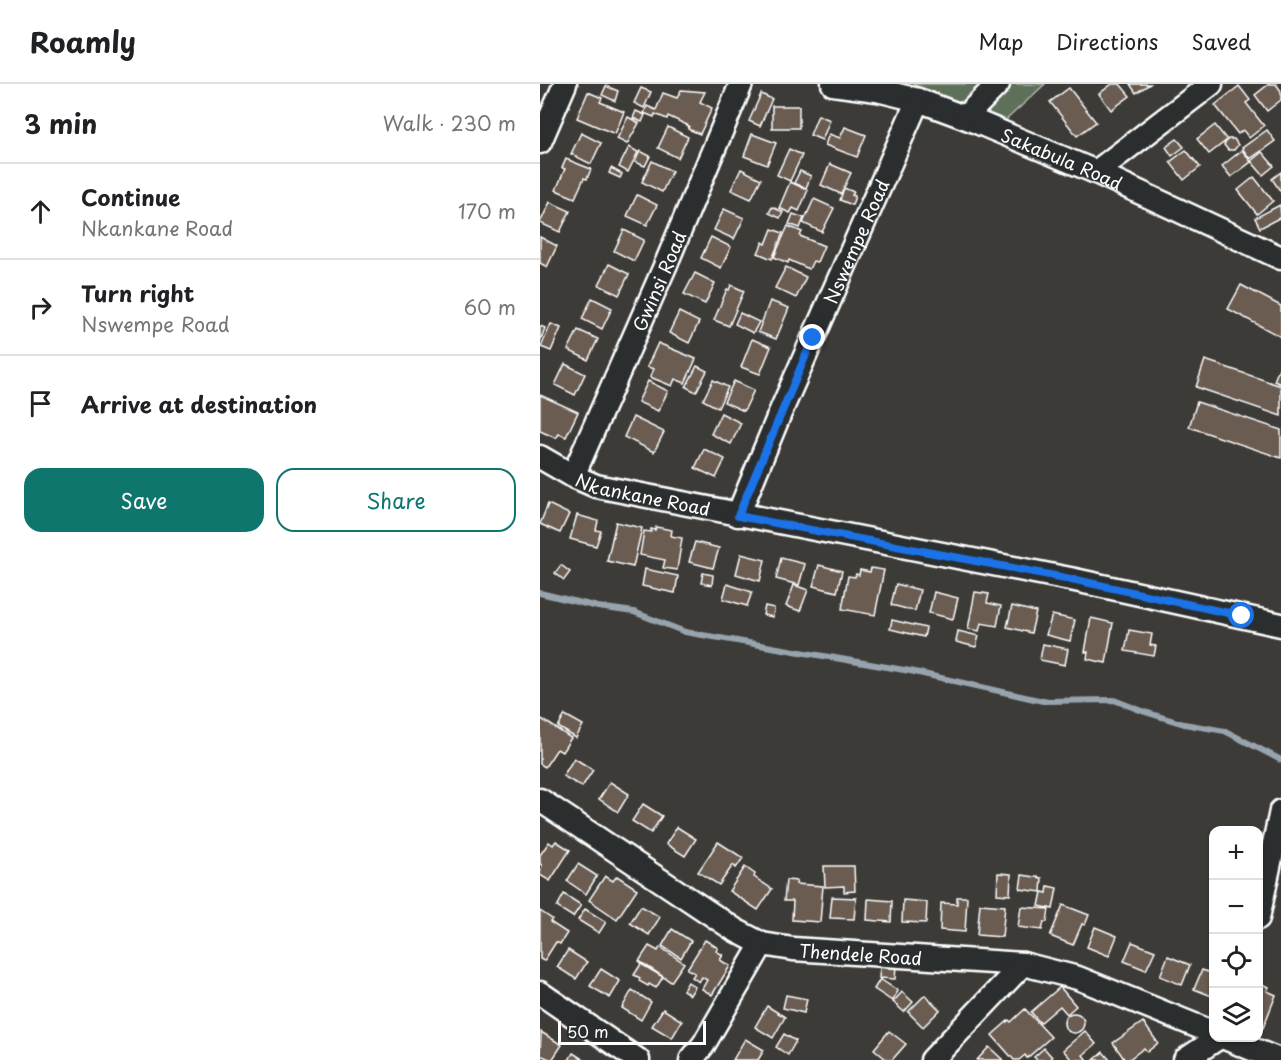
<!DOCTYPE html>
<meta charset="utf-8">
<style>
body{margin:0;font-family:"Playpen Sans",sans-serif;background:#f6f6f6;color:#202124}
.controls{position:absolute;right:18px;bottom:18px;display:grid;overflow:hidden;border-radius:12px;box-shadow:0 2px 4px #0004}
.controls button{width:54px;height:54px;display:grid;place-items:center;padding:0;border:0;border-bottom:2px solid #e0e0e0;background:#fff;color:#202124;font:30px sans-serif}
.scale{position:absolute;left:18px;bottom:15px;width:148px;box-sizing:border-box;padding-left:6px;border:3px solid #fff;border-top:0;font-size:16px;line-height:21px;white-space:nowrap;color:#fff;-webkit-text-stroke:4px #2a2d2e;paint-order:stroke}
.stop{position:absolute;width:18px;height:18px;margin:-14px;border:4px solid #1a73e8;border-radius:50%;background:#fff}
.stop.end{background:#1a73e8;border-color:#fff;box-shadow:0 2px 6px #0008}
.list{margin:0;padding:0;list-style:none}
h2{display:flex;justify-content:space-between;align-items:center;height:78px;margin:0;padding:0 24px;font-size:26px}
h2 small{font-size:20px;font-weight:400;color:#757577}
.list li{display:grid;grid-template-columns:39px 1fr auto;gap:18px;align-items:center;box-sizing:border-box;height:96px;padding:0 24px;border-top:2px solid #e0e0e0}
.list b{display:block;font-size:22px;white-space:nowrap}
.list p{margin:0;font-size:20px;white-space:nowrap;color:#757577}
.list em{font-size:20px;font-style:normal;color:#757577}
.actions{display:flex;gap:12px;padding:18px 24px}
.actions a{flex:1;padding:14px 0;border:2px solid #0f766e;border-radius:18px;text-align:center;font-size:21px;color:#0f766e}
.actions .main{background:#0f766e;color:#fff}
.icon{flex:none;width:33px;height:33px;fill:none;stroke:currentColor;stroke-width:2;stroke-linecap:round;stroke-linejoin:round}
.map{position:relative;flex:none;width:741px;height:976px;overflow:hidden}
header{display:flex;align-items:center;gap:36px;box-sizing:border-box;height:84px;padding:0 30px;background:#fff;border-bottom:2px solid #e0e0e0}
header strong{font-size:28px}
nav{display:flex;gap:33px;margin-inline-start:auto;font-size:21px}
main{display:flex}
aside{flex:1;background:#fff}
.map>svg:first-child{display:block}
.green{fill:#5f705a;stroke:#afb8ac;stroke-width:1.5}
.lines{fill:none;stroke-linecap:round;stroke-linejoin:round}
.stream{stroke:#97a4ad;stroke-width:6}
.building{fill:#6a5c51;stroke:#fff;stroke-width:1.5}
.minor-casing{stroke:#fff;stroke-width:27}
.minor{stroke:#2a2d2e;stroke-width:22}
.route{stroke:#1a73e8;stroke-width:8}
.labels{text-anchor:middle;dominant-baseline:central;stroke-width:4.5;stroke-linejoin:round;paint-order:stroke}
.street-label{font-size:18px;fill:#fff;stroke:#2a2d2e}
</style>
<header>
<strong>Roamly</strong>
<nav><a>Map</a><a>Directions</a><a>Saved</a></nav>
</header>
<main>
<aside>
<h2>3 min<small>Walk · 230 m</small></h2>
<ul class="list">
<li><svg class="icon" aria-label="ahead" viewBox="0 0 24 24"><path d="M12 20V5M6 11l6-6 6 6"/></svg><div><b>Continue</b><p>Nkankane Road</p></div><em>170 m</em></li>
<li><svg class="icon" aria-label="right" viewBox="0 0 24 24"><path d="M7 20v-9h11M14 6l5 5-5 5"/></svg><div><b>Turn right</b><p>Nswempe Road</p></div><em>60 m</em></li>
<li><svg class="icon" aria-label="arrive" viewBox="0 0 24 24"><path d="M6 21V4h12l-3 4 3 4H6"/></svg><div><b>Arrive at destination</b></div></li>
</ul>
<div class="actions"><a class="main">Save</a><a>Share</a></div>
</aside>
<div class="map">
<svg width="741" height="976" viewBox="0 0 741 976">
<rect width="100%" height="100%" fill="#3d3b38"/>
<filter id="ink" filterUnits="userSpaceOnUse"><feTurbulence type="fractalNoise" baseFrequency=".0167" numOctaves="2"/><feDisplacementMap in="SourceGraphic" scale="12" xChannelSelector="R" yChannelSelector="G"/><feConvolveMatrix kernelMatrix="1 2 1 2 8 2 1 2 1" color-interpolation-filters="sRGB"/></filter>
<g filter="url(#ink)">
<polygon class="green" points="372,0 505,0 466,36"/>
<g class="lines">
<polyline class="stream" points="0,509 58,523 94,528 145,548 370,587 503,617 574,616 605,628 644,640 685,647 741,676"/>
</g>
<g class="building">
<polygon points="572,0 580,0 590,12 571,26 559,10"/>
<polygon points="590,0 610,0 596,9"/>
<polygon points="729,0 736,0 741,7 741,16 727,27 715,11"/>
<polygon points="66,2 78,7 75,17 62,11"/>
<polygon points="699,2 710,16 706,19 724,42 709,54 703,46 698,50 675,21"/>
<polygon points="101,4 111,8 104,24 94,19"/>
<polygon points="529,4 556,38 537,52 510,18"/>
<polygon points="141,6 165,8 160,18 172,24 160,50 148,45 149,42 128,32 127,35 115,30 114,33 104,29 107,22 116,26 123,9 137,14"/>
<polygon points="48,8 62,14 60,18 84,28 75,50 37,34"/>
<polygon points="221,10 232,15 220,42 209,37"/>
<rect x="232" y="22" width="27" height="22"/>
<polygon points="96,27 105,31 102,38 93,34"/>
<polygon points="278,31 290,36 282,56 270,51"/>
<polygon points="88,33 99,39 87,60 77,55"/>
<polygon points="675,41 687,56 669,70 657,55"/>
<polygon points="128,43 148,53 138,74 118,64"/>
<polygon points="305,43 326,51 317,73 285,61 289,50 300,54"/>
<polygon points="727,46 735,57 710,75 702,64"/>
<polygon points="41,49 61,59 51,80 31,70"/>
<polygon points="212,50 236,59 227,81 204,72"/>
<polygon points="637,55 644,63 632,72 626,63"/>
<polygon points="688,55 694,55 698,61 694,66 688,66 684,61"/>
<polygon points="89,63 98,68 88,88 79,83"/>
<polygon points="249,65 262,71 250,97 237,91"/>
<polygon points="646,66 660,83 644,96 630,78"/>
<polygon points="702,66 711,78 691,93 682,82"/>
<polygon points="100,67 110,72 105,82 95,78"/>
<polygon points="722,68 734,82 723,91 711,77"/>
<polygon points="26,75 51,85 47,95 44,94 35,114 16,106 25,85 22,84"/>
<polygon points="112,77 132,87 122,108 102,98"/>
<polygon points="290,80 311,89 301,110 281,101"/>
<polygon points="71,84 82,90 80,94 69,89"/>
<polygon points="201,85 221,95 211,115 191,106"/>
<polygon points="260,87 271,92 266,104 254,99"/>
<polygon points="741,88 741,108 732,95"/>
<polygon points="714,93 733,117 717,130 698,106"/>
<polygon points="250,98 268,106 259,127 253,124 250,129 239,124"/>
<polygon points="304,104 314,108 312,111 315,112 312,121 300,116"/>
<polygon points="97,111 117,121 107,141 87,132"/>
<polygon points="274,115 294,124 282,148 263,139"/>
<polygon points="10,118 30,127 20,148 0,139"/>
<polygon points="740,121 741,133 720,144 715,134"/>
<polygon points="232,123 243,128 240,134 229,129"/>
<polygon points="184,125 204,134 194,155 174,146"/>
<polygon points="253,130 264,134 260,144 249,140"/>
<polygon points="248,142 262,148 260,152 284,162 277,178 273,177 269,185 249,176 248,179 234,173"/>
<polygon points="232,145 243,149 232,175 218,169 223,158 226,160"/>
<polygon points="84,146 104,156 94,177 74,167"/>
<polygon points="0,153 17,162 7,183 0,179"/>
<polygon points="171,153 191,163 181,184 161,174"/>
<polygon points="69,180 89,190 79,211 59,201"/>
<polygon points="246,183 266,193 256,214 235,204"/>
<polygon points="155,189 175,199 165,220 144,210"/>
<polygon points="191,201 204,207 189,242 174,236 187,205 189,206"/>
<polygon points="701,201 741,222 741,253 688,225"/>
<polygon points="52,214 72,224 62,245 42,235"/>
<polygon points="230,217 249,224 236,255 218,248"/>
<polygon points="139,228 159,238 149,259 129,249"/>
<polygon points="200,229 219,238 213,249 195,240"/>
<polygon points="11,240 21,244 11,267 1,263"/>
<polygon points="0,242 5,244 0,258"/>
<polygon points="38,246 58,255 48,276 28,266"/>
<polygon points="212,255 231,263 220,290 201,283"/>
<polygon points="118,259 156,275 145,299 135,295 132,302 110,293 114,285 107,283"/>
<polygon points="665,276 741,302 741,332 656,303"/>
<polygon points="741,279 741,300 734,297"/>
<polygon points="25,280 45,290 35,311 15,301"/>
<polygon points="157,282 167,287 156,308 146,303"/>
<polygon points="173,296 188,303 178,324 163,316"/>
<polygon points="108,297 128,307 118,327 98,318"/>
<polygon points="194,297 214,306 204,327 184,318"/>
<polygon points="0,311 38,328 26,353 19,350 16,354 0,347"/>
<polygon points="657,318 741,346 741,374 649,343"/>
<polygon points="181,329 201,339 191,360 171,350"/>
<polygon points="93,333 124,348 114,368 84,353"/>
<polygon points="164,365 185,375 176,394 155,384"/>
<polygon points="8,420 29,430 20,449 0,440"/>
<polygon points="37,431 58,437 56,446 61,447 56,462 30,455"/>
<polygon points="76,438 102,444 93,483 67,477"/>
<polygon points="116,443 132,446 131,452 142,454 137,486 123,484 125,476 100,471 104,447 111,448 111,445 115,446"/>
<polygon points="155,458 179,464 173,484 149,478"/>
<polygon points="201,470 225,476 220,497 196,490"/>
<polygon points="241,474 265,480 259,501 236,495"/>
<polygon points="21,481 30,488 24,496 15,489"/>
<polygon points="279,481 302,487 297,508 273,502"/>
<polygon points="331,484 344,486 335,531 302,525 308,492 315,493 316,490 319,491 320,486 330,488"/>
<polygon points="105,485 138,492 135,509 102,502"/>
<polygon points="163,489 173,491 172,501 161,499"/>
<polygon points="187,500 212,508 207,522 183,515"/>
<polygon points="356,500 380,506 375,527 351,521"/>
<polygon points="254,501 268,506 260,527 246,522"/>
<polygon points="394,508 418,514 413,535 389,529"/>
<polygon points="435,508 449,510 447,519 461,522 457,542 441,539 439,547 428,545"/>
<polygon points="225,522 234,524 233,533 223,531"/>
<polygon points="472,522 496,528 491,549 467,543"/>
<polygon points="512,531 535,536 530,557 506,551"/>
<polygon points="551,534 573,539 566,579 547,575 548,568 545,568"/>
<polygon points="352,536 386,544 384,553 350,545"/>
<polygon points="589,546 612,550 610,561 616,562 614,572 585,567"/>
<polygon points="418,547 439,552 436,563 416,558"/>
<polygon points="503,560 528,565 525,581 500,576"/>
<polygon points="25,631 43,641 36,654 18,643"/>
<polygon points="0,634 31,654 22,668 17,665 5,683 0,680"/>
<polygon points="34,674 53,686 42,703 23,692"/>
<polygon points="70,698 89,710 78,728 59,715"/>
<polygon points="103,720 122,732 111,749 92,737"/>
<polygon points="137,743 156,755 145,772 126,760"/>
<polygon points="16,757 30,766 10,797 0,791 2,781 0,780 0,771 9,758 13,761"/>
<polygon points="178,758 203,774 196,784 193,781 179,801 158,788"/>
<polygon points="38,780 57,792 46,810 27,797"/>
<polygon points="284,782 314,782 315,807 304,808 304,802 285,803"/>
<polygon points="205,783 215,790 214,793 232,805 218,826 189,807"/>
<polygon points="458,789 471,790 470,811 457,810"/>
<polygon points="482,791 502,794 501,808 480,805"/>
<polygon points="65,792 73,797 77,792 97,805 77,835 49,816"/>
<polygon points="246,796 257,797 256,800 283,802 280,838 252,836 253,817 244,817"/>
<polygon points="508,802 517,804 513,825 499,822 502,808 507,809"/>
<polygon points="24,810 41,821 33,833 17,823"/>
<polygon points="292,813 316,814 314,835 290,834"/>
<polygon points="417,813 427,813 425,848 400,846 401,819 417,820"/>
<polygon points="328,815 352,817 351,838 327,836"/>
<polygon points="363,816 387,818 386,839 362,838"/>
<polygon points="440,820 465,822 462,853 437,851"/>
<polygon points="523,821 549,831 545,841 542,840 533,861 510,852"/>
<polygon points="101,822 120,833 109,851 90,839"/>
<polygon points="481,823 509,825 507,838 504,838 502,846 478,843"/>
<polygon points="45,825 66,838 59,849 38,836"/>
<polygon points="0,827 12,835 10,838 27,849 20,860 16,858 4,877 0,875"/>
<polygon points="555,843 577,852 569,872 547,863"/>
<polygon points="132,845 151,857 141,874 122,862"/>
<polygon points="165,856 178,864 176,867 183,871 180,876 190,882 172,911 162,905 167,896 162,893 159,898 152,893 155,889 147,885"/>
<polygon points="592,858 615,867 606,886 584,877"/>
<polygon points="109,862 118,867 120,863 144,879 131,898 99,877"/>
<polygon points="28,866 47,878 36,895 17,883"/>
<polygon points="628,872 650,881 642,901 620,892"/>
<polygon points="101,880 123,893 116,904 109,900 108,902 99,897 100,894 94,891"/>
<polygon points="340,881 356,882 355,895 339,894"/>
<polygon points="61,885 80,897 70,914 50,902"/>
<polygon points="662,886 674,890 674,913 654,905"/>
<polygon points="340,895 358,907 352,917 334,905"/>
<polygon points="148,898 155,903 150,911 143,906"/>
<polygon points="718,899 729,903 727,907 736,911 723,944 718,942"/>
<polygon points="520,903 536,922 527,930 520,922 500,939 491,928"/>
<polygon points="92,906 111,918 101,936 82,924"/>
<polygon points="362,908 373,918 364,928 353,918"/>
<polygon points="246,911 267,915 264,929 243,924"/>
<polygon points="385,911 400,926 383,943 368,928"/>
<polygon points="227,922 245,933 233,954 215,943"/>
<polygon points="123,925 142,937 132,954 112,942"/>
<polygon points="485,925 511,953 487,974 485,971 479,976 474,976 452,951 469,936 471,938"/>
<circle cx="534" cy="939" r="10"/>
<polygon points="603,938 618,959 607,968 604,964 588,976 585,976 573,959"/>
<polygon points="349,947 366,960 352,976 347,976 334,965"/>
<polygon points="545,947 556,960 543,971 547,976 532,976 523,966"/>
<polygon points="1,948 22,961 12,976 0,971"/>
<polygon points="244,950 256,957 248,971 236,963"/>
<polygon points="205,955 224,966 218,976 193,976"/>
<polygon points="449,963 463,976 437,976"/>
<polygon points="504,964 512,973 508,976 497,976 494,973"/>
<polygon points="563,968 570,976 554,976"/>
<polygon points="33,969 44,976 29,976"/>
</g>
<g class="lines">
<g class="minor-casing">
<g id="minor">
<path id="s1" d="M293,0L337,6L378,16L432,36L556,88L741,174"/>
<polyline points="425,33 458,0"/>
<polyline points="0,58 25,0"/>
<polyline points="556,88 671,0"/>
<path id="s2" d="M0,373L33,392L56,402L535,496L741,541"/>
<path id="s3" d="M33,392L126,180L201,0"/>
<path id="s4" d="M198,431L240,329L378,16"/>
<path id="s5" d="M0,716L195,846L222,860L253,865L483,880L538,894L674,949"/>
<polyline points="718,834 741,727"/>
<polyline points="0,909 98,976"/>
<polyline points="685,954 739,976"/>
<polyline points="151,976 164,960 222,860"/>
<polyline points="392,976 483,880"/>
<polyline points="645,976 678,954"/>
</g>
</g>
<use href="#minor" class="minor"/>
</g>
</g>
<g class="lines" filter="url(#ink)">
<polyline class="route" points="273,254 198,432 536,496 702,532"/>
</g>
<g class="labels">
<g class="street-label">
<text stroke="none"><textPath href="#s1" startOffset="242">Sakabula Road</textPath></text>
<text stroke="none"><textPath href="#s4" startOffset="298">Nswempe Road</textPath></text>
<text stroke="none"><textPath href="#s3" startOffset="213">Gwinsi Road</textPath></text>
<text stroke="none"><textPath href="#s2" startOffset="111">Nkankane Road</textPath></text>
<text stroke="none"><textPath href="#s5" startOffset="364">Thendele Road</textPath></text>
</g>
</g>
</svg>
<div class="controls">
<button>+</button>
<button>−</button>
<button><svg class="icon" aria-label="locate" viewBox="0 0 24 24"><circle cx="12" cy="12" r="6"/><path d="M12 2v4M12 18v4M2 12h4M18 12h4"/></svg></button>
<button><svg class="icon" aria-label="layers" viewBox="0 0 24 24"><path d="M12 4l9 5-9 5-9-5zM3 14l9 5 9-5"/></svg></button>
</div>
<div class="scale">50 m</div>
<div class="stop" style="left:702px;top:532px"></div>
<div class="stop end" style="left:273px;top:254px"></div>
</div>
</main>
